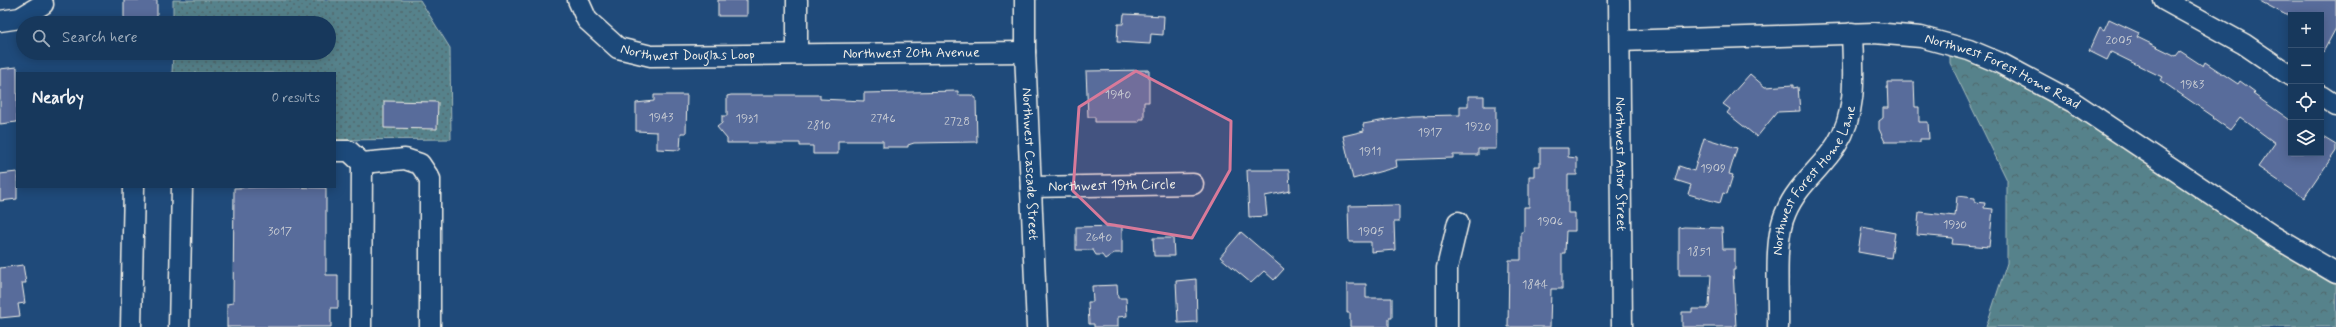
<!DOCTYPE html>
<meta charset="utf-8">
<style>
body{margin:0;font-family:Mynerve,sans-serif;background:#244365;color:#f1f3f6}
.controls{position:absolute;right:12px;top:12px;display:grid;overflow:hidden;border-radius:0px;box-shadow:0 2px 10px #0003}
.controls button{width:36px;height:36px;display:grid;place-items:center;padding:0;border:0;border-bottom:1px solid #365272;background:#17385c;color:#f1f3f6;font:20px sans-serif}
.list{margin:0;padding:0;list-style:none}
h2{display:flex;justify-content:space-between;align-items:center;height:52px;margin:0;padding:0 16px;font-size:17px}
h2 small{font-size:13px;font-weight:400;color:#9eacbb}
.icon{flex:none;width:22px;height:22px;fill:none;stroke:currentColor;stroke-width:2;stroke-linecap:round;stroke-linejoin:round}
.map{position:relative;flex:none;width:2336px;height:327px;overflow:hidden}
.search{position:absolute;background:#17385c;box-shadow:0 2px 10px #0003;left:16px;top:16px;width:320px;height:44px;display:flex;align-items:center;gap:10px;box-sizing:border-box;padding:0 14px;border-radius:22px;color:#9eacbb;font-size:15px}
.panel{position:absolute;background:#17385c;box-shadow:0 2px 10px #0003;left:16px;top:72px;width:320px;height:116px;border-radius:0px}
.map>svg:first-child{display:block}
.grass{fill:url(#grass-dots);stroke:#a5baba}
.forest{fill:url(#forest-crowns);stroke:#a5baba}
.building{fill:#586c9b;stroke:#f4f1e8}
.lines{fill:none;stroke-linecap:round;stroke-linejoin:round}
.minor-casing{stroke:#f4f1e8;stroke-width:23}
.minor{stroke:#1f4a7a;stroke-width:20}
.marked{fill:#d87a9a;fill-opacity:0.2;stroke:#d87a9a;stroke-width:3;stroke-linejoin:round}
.labels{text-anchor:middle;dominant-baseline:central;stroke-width:3.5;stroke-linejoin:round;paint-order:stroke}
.number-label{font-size:12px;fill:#cdd0d5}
.street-label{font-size:14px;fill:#f4f1e8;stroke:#1f4a7a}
</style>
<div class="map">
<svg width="2336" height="327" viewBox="0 0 2336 327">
<defs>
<pattern id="grass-dots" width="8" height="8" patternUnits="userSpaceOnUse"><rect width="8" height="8" fill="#56828b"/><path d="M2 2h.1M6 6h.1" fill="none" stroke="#50686c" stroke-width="1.8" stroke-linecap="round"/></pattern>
<pattern id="forest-crowns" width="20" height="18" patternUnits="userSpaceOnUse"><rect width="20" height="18" fill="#56828b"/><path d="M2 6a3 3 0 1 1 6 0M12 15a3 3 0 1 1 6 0" fill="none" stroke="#50686c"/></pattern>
</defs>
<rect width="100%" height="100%" fill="#1f4a7a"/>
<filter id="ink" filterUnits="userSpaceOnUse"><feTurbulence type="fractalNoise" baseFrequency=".025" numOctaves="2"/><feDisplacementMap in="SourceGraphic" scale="8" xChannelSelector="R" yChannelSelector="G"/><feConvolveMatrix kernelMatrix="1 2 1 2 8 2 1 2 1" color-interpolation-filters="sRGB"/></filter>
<g filter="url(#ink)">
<polygon class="grass" points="173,0 420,0 450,48 451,139 335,140 335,73 172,73 173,53 329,53 329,23 173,23"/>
<polygon class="forest" points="1950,54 1968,54 2029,83 2336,278 2336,327 1986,327 2007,263 2007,180 1950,63"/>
<g class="building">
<polygon points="124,0 157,0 157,19 155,19 155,23 124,23"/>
<rect x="718" y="0" width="29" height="16"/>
<polygon points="2258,0 2336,0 2336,28 2321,56 2321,15 2286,15"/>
<polygon points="1124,14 1164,16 1163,35 1151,34 1150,44 1117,42 1118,24 1123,24"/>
<polygon points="2109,19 2139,33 2137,37 2176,56 2180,51 2203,66 2205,62 2238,84 2240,81 2255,92 2253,94 2290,120 2291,119 2291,153 2321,153 2321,136 2336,145 2336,151 2304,198 2258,167 2275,143 2240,117 2230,130 2213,118 2214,117 2160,80 2162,77 2111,52 2107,60 2089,51 2100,27 2104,30"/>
<polygon points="17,67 17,122 0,124 0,69"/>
<polygon points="1149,70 1149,102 1144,102 1144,119 1139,119 1139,122 1095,122 1095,117 1088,117 1086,71"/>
<polygon points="1750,74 1765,87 1793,85 1793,88 1798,87 1800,111 1777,112 1757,137 1727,113 1730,109 1723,104"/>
<polygon points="1887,82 1914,82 1915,107 1919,107 1919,122 1928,122 1929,139 1920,139 1920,142 1885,142 1879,129 1879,121 1883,118 1883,108 1888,108"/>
<polygon points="958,91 958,95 971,95 976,98 977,142 914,143 908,145 908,147 883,147 883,141 838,141 838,154 813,154 813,146 800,146 800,143 727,143 727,139 717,127 722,123 722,116 727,116 727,96 731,95 820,95 820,99 864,101 864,93"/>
<polygon points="654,95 687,95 686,133 681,133 680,150 657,149 657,132 636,131 636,103 654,101"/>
<polygon points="1468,96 1484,96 1484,106 1496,106 1496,149 1478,149 1478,155 1453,155 1453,158 1396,160 1397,167 1353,179 1343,136 1364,131 1363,124 1380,121 1411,116 1460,115 1460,106 1468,106"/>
<polygon points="384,101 438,102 437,129 384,128"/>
<polygon points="1704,138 1737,148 1729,174 1733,175 1727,194 1723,193 1720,203 1688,194 1691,185 1675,180 1679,166 1694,171"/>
<polygon points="1540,148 1568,148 1568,157 1577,158 1577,175 1568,175 1568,213 1575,213 1575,231 1566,231 1565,253 1562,253 1562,289 1551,289 1550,327 1508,327 1509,260 1521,260 1521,232 1524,232 1524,207 1529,207 1529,176 1534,176 1534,166 1540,166"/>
<polygon points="1247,170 1289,170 1290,191 1265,196 1267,216 1249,217"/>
<polygon points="17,172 17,199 0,201 0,174"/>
<polygon points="278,187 326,188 326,275 338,275 338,308 331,308 331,327 227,327 227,304 233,303 234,188"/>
<polygon points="1957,196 1975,198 1975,202 1985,203 1984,208 1993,209 1989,247 1952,244 1953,238 1917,235 1919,212 1955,216"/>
<polygon points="1399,205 1399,222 1394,222 1395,250 1371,252 1371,242 1349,242 1348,206"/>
<polygon points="1122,226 1122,253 1114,253 1105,259 1102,255 1096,255 1093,250 1076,250 1076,227"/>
<polygon points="1684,227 1722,228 1723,249 1735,249 1735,270 1733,270 1736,327 1682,327 1682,312 1692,312 1692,309 1707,309 1709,306 1711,275 1679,275 1679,228"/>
<polygon points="1862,227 1895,233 1891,258 1858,252"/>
<polygon points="1241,232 1284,269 1274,280 1264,271 1251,283 1220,257"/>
<polygon points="1153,238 1173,238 1174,256 1154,256"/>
<polygon points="23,265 26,283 22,283 25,303 18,304 20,316 0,318 0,268"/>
<polygon points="1196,279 1197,322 1178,323 1176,281"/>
<polygon points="1347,284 1366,284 1366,298 1392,298 1392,318 1389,318 1389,327 1350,327 1350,313 1347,313"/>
<polygon points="1117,285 1118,298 1126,298 1127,316 1118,317 1118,327 1094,327 1094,324 1089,324 1088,302 1093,302 1092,286"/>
</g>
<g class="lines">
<g class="minor-casing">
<g id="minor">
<path id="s1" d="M578,0L587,20L618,48L651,56L1025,52"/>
<polyline points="797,0 797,53"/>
<path id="s2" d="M1025,0V52L1037,327"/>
<path id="s3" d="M1619,0L1622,327"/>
<polyline points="2164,0 2244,44 2291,76"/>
<polyline points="0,21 20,18 43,4"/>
<path id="s4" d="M1620,41L1874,33L1921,37L1969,50L2000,63L2073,102L2273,236L2336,273"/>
<polyline points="2321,96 2336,106"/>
<polyline points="335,151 349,151 362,163 361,327"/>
<polyline points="362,163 405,159 420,164 430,179 430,327"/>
<path id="s5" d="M1031,187L1193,184"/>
<polyline points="131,327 134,187"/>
<polyline points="179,327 182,187"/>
<polyline points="1447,327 1447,268 1458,222"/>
<path id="s6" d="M1778,327C1779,296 1773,239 1786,212C1797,185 1822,168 1837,144C1858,111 1853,70 1852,33"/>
</g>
</g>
<use href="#minor" class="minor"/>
</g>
</g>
<path class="marked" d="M1136,71L1231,121L1230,170L1192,238L1107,224L1073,191L1079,107Z"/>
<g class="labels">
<g class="number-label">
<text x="2119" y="41">2005</text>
<text x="2192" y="85">1983</text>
<text x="1118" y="95">1940</text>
<text x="661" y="118">1943</text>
<text x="747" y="119">1931</text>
<text x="883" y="119">2746</text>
<text x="957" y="122">2728</text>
<text x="819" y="126">2810</text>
<text x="1478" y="127">1920</text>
<text x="1430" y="133">1917</text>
<text x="1370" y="152">1911</text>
<text x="1713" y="169">1909</text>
<text x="1550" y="222">1906</text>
<text x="1955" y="225">1930</text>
<text x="280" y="232">3017</text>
<text x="1371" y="232">1905</text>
<text x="1099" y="238">2640</text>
<text x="1699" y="252">1851</text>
<text x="1535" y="285">1844</text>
</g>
<g class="street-label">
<text stroke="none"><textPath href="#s1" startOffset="134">Northwest Douglas Loop</textPath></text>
<text stroke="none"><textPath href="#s1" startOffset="358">Northwest 20th Avenue</textPath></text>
<text stroke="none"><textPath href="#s4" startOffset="390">Northwest Forest Home Road</textPath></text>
<text stroke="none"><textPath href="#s2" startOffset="164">Northwest Cascade Street</textPath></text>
<text stroke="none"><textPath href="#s3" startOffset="164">Northwest Astor Street</textPath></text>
<text stroke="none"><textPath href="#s6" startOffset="157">Northwest Forest Home Lane</textPath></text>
<text stroke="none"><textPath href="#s5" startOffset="81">Northwest 19th Circle</textPath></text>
</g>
</g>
</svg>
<div class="controls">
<button>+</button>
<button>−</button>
<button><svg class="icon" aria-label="locate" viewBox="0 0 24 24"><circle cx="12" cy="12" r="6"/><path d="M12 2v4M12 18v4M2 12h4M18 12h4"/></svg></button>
<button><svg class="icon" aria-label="layers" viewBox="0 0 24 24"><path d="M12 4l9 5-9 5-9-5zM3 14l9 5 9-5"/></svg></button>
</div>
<div class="search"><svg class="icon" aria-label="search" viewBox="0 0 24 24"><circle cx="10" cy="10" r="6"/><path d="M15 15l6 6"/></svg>Search here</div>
<section class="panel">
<h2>Nearby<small>0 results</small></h2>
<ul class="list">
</ul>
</section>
</div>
